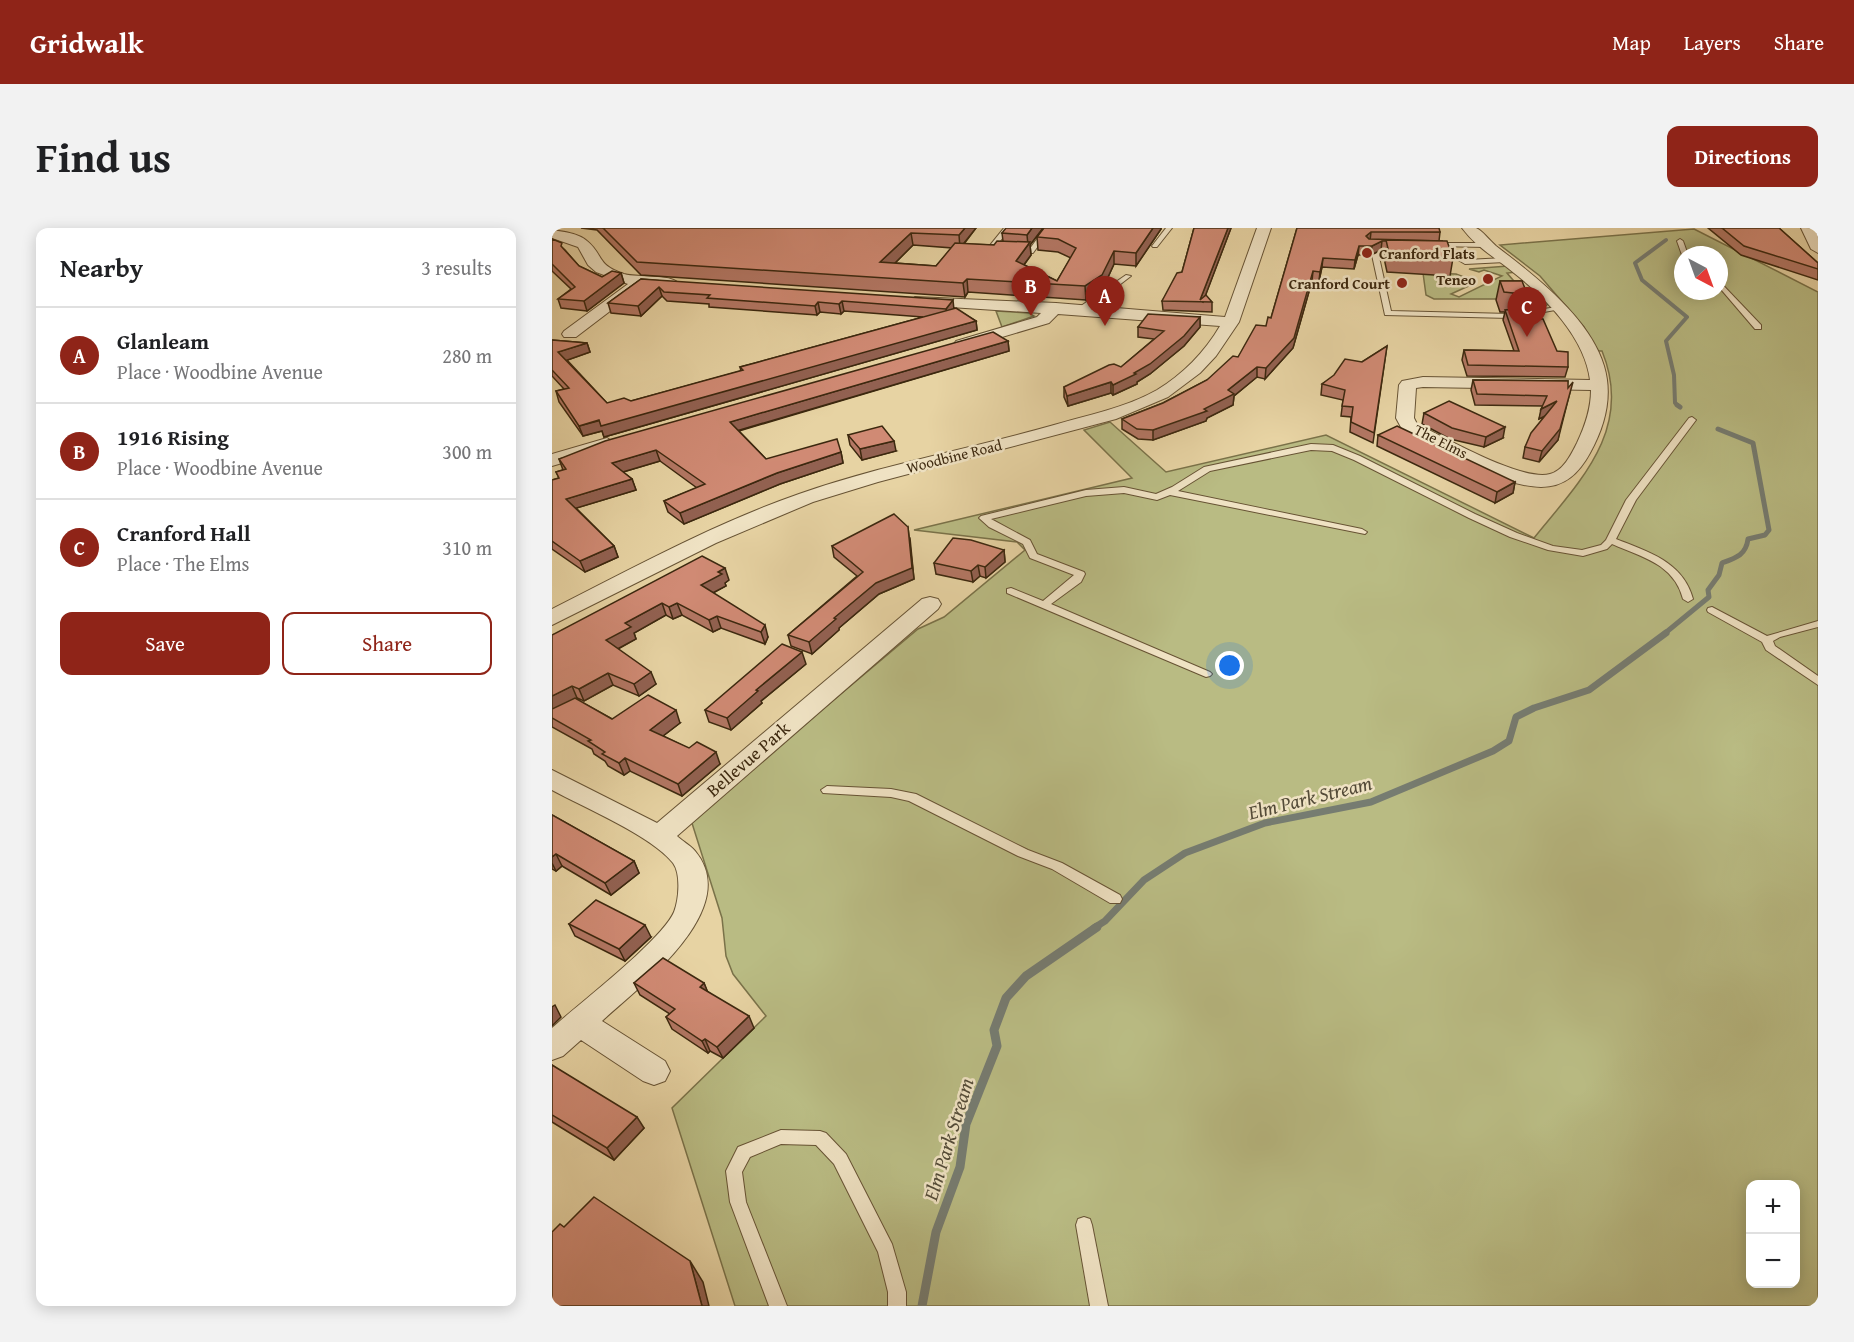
<!DOCTYPE html>
<meta charset="utf-8">
<style>
body{margin:0;font-family:"Gentium Book Plus",serif;background:#f2f2f2;color:#202124}
.controls{position:absolute;right:18px;bottom:18px;display:grid;overflow:hidden;border-radius:12px;box-shadow:0 3px 15px #0003}
.controls button{width:54px;height:54px;display:grid;place-items:center;padding:0;border:0;border-bottom:2px solid #e0e0e0;background:#fff;color:#202124;font:30px sans-serif}
.compass{position:absolute;left:1122px;top:18px;width:54px;height:54px;border-radius:50%;background:#fff;box-shadow:0 3px 15px #0003;rotate:139deg}
.you{position:absolute;left:678px;top:438px;width:21px;height:21px;margin:-15px;border:4px solid #fff;border-radius:50%;background:#1a73e8;box-shadow:0 0 0 9px #1a73e833}
.badge{display:grid;place-items:center;width:39px;height:39px;border-radius:50%;background:#8f2418;color:#fff;font-size:20px;font-weight:700}
.pin{position:absolute;translate:-50% -50px;filter:drop-shadow(0 2px 3px #0008)}
.pin::after{content:'';position:absolute;top:32px;width:21px;height:18px;background:inherit;clip-path:polygon(0 0,100% 0,50% 100%)}
.list{margin:0;padding:0;list-style:none}
h2{display:flex;justify-content:space-between;align-items:center;height:78px;margin:0;padding:0 24px;font-size:26px}
h2 small{font-size:20px;font-weight:400;color:#757577}
.list li{display:grid;grid-template-columns:39px 1fr auto;gap:18px;align-items:center;box-sizing:border-box;height:96px;padding:0 24px;border-top:2px solid #e0e0e0}
.list b{display:block;font-size:22px;white-space:nowrap}
.list p{margin:0;font-size:20px;white-space:nowrap;color:#757577}
.list em{font-size:20px;font-style:normal;color:#757577}
.actions{display:flex;gap:12px;padding:18px 24px}
.actions a{flex:1;padding:14px 0;border:2px solid #8f2418;border-radius:12px;text-align:center;font-size:21px;color:#8f2418}
.actions .main{background:#8f2418;color:#fff}
.map{position:relative;flex:none;width:1266px;height:1078px;overflow:hidden;border-radius:12px}
header{display:flex;align-items:center;gap:36px;box-sizing:border-box;height:84px;padding:0 30px;background:#8f2418;color:#fff}
header strong{font-size:28px}
nav{display:flex;gap:33px;margin-inline-start:auto;font-size:21px}
.intro{display:flex;align-items:center;justify-content:space-between;box-sizing:border-box;height:144px;padding:0 36px}
h1{margin:0;font-size:42px}
.button{padding:15px 27px;border-radius:12px;background:#8f2418;color:#fff;font-size:21px;font-weight:700}
main{display:flex;gap:36px;padding:0 36px}
aside{flex:1;background:#fff;border-radius:12px;box-shadow:0 3px 15px #0003}
.map>svg:first-child{display:block}
.green{fill:#b9bb83;stroke:#7a7249;stroke-width:1.5;fill-rule:evenodd}
.lines{fill:none;stroke-linecap:round;stroke-linejoin:round}
.stream-far3{stroke:#767c71;stroke-width:4}
.stream-far2{stroke:#767c71;stroke-width:5}
.stream-far1{stroke:#767c71;stroke-width:7}
.stream{stroke:#767c71;stroke-width:9}
.service-casing{stroke:#675334;stroke-width:2}
.minor-casing{stroke:#675334;stroke-width:2}
.service{fill:#efe2c3;fill-rule:evenodd}
.minor{fill:#efe2c3;fill-rule:evenodd}
.wall{fill:#b37764;stroke:#3c280f;stroke-width:1.5;fill-rule:evenodd}
.shaded-wall{fill:#926151;stroke:#3c280f;stroke-width:1.5}
.building{fill:#d08a74;stroke:#3c280f;stroke-width:1.5}
.poi-dot{fill:#8f2418;stroke:#efe2c3;stroke-width:2}
.labels{text-anchor:middle;dominant-baseline:central;stroke-width:5;stroke-linejoin:round;paint-order:stroke}
.far-poi-label{font-size:15px;font-weight:bold;fill:#3c280f;stroke:#efe2c3;text-anchor:end}
.far-street-label{font-size:15px;fill:#3c280f;stroke:#efe2c3}
.street-label{font-size:18px;fill:#3c280f;stroke:#efe2c3}
.water-label{font-size:20px;font-style:italic;fill:#544b38;stroke:#efe2c3}
</style>
<header>
<strong>Gridwalk</strong>
<nav><a>Map</a><a>Layers</a><a>Share</a></nav>
</header>
<div class="intro"><h1>Find us</h1><a class="button">Directions</a></div>
<main>
<aside>
<h2>Nearby<small>3 results</small></h2>
<ul class="list">
<li><span class="badge">A</span><div><b>Glanleam</b><p>Place · Woodbine Avenue</p></div><em>280 m</em></li>
<li><span class="badge">B</span><div><b>1916 Rising</b><p>Place · Woodbine Avenue</p></div><em>300 m</em></li>
<li><span class="badge">C</span><div><b>Cranford Hall</b><p>Place · The Elms</p></div><em>310 m</em></li>
</ul>
<div class="actions"><a class="main">Save</a><a>Share</a></div>
</aside>
<div class="map">
<svg width="1266" height="1078" viewBox="0 0 1266 1078">
<rect width="100%" height="100%" fill="#e7d3a3"/>
<filter id="stains"><feTurbulence type="fractalNoise" baseFrequency=".00333" numOctaves="4"/><feColorMatrix values="0 0 0 0 .2 0 0 0 0 .09 0 0 0 0 .02 0 0 0 .5 -.17"/></filter>
<radialGradient id="worn" r=".72"><stop offset=".6" stop-color="#630" stop-opacity="0"/><stop offset="1" stop-color="#630" stop-opacity=".3"/></radialGradient>
<g class="green">
<path d="M1142,1L1266,64V1078H183L120,880L214,788L181,746L174,728L170,690L139,592L366,401L392,389L473,322L465,314L362,302L580,250L532,202L558,194L614,244L774,207L982,310C1028,253 1082,201 1050,123H1045L1032,99L988,48L948,17ZM1131,27H1167V63H1131ZM1198,956H1244V1056H1198Z"/>
<polygon points="956,38 966,44 955,45 974,67 991,69 996,76 991,80 986,73 979,71 882,71 874,67 871,45 904,46 915,50 911,52 921,56 899,66 907,69 950,48 932,42 927,44 917,41"/>
<polygon points="444,83 477,85 482,88 450,99"/>
</g>
<g class="lines">
<polyline class="stream-far3" points="1114,12 1083,35 1090,52 1135,89 1114,113 1122,147 1123,175 1127,178"/>
<g class="stream-far2">
<polyline points="1125,177 1128,179"/>
<path d="M1112,406L1157,369L1156,362L1167,347L1170,335C1184,330 1194,327 1196,311L1213,307L1217,302L1201,215L1166,201"/>
</g>
<polyline class="stream-far1" points="542,700 553,693 592,652 633,625 713,595 819,574 941,523 957,513 964,489 982,480 1037,462 1114,405"/>
<polyline class="stream" points="370,1078 384,1004 408,939 414,896 445,818 442,802 454,770 474,748 545,699"/>
<g class="service-casing">
<g id="service">
<polygon points="452,0 458,0 442,21 448,22 448,24 435,23 435,21"/>
<polygon points="493,0 499,0 481,25 462,25 462,23 477,22"/>
<polygon points="614,0 620,0 605,19 601,19 600,18"/>
<polygon points="1128,11 1131,13 1136,27 1131,29 1130,27 1125,13"/>
<polygon points="882,15 934,15 937,17 934,19 880,18 879,17"/>
<polygon points="849,24 851,25 851,27 827,29 839,83 958,86 1005,79 1009,81 958,90 833,87 820,27 823,25"/>
<polygon points="884,25 903,25 914,32 953,30 956,32 953,34 913,36 901,29 882,28 881,27"/>
<polygon points="574,47 579,48 532,84 526,84 526,80"/>
<polygon points="1167,53 1209,97 1209,101 1203,101 1167,59"/>
<path d="M1140,189L1144,192L1084,272L1064,311C1097,324 1131,334 1141,371L1136,374L1131,371C1122,336 1090,329 1060,316L1055,321L1031,328L996,322L958,309L917,290L802,232L780,223L759,222L658,243L626,263L810,301L815,304L813,306L618,267L605,272L572,265L534,268L439,291L478,312L485,326L532,344L533,346L529,354L499,376L658,444L660,446L658,448L654,449L455,365V361L459,360L491,373L522,347L478,330L471,316L437,299L427,290L429,288L534,262L572,259L604,266L620,259L652,239L759,216L781,217L808,228L923,286L965,305L1001,318L1030,322L1049,317L1054,312L1074,272L1137,190Z"/>
<polygon points="1160,379 1215,408 1266,393 1266,399 1228,409 1221,413 1223,418 1266,448 1266,457 1214,422 1210,414 1156,384 1155,382 1156,380"/>
<polygon points="275,558 339,561 364,566 476,622 510,635 568,667 570,671 568,675 558,675 500,641 466,628 357,573 339,569 271,565 269,562"/>
<polygon points="229,902 268,903 274,905 294,926 340,1016 354,1064 354,1078 336,1078 336,1064 326,1024 282,936 264,917 229,916 198,929 190,944 194,974 235,1078 217,1078 178,974 174,943 186,919"/>
<polygon points="532,989 538,991 540,997 556,1078 538,1078 524,997 526,991"/>
</g>
</g>
<g class="minor-casing">
<g id="minor">
<path d="M705,0H719L687,94L664,128L648,145L616,169L564,191L326,254L261,274L164,315L0,397V381C81,340 161,296 247,266C330,237 417,221 502,197C536,187 573,180 605,162C630,147 653,124 668,98L506,86L497,95L410,121L404,119L402,116L404,113L485,89L489,85L368,77L360,72L363,69L504,75L673,89Z"/>
<path d="M910,0C914,0 921,0 924,0C930,2 938,13 944,18C982,47 1038,90 1052,138C1061,168 1053,198 1038,225C1027,245 1013,259 989,259C945,258 890,222 851,203L844,190L847,157L850,153L871,149L1038,152C1033,110 994,70 962,45C944,30 924,19 910,0ZM871,159L1039,162C1039,181 1033,198 1025,215C1019,227 1011,243 998,246C970,254 892,209 865,196L862,190L864,160Z"/>
<polygon points="1249,0 1263,0 1266,7 1266,25 1259,21"/>
<path d="M0,2C12,4 26,5 35,13C52,27 44,37 72,46C86,50 119,46 126,55L119,59L91,58L24,109H12L10,106L12,103L76,56L44,44L36,37L26,19L0,10Z"/>
<polygon points="55,210 64,216 61,220 0,238 0,226"/>
<path d="M378,369L386,371L389,376L386,381L125,608C130,613 138,617 143,623C192,681 87,759 50,793L113,833L118,843L113,853L102,857L91,853L29,812L11,828L0,832V800C27,776 110,712 122,684C127,671 129,646 121,635C100,608 31,579 0,562V542L105,595L370,371Z"/>
</g>
</g>
<use href="#service" class="service"/>
<use href="#minor" class="minor"/>
</g>
<g class="wall">
<path d="M29,0H424L412,16L442,17L451,13L450,5L491,0L478,17L479,27L472,37L505,53L519,30L506,24L486,22L485,9L492,0H609V1L584,38L562,36L551,60L534,72L416,64L413,69L89,47L45,2ZM361,17L400,20L384,38L343,35Z"/>
<polygon points="642,0 679,0 653,68 660,74 660,84 611,82 610,73 630,44"/>
<polygon points="745,0 888,4 887,13 901,30 898,48 835,44 832,30 833,22 829,22 819,27 806,27 802,41 770,39 767,53 760,53 741,120 713,151 705,149 682,168 681,177 655,190 654,193 601,212 586,211 570,201 570,191 611,175 655,152 686,129 714,98 719,90"/>
<polygon points="1156,0 1227,0 1266,35 1266,52 1189,27"/>
<polygon points="0,11 13,22 27,38 50,49 69,45 72,55 35,83 9,80 6,71 19,61 0,43"/>
<polygon points="89,51 402,80 424,93 425,102 52,209 50,203 31,208 7,174 4,163 12,161 0,148 0,112 35,115 38,124 15,132 55,175 79,173 189,143 188,139 371,89 292,83 289,86 268,84 265,87 157,79 157,76 115,73 110,68 89,88 59,85 56,75"/>
<polygon points="948,53 970,53 971,80 980,90 1016,139 1013,149 915,148 910,132 912,122 962,123 951,92 953,84 948,84 944,72"/>
<polygon points="648,89 648,99 632,118 598,146 585,154 585,156 561,167 559,165 516,178 512,169 512,159 569,139 602,111 586,109 586,99"/>
<polygon points="456,113 457,123 187,203 214,231 289,224 291,235 228,256 132,296 116,284 112,273 145,260 108,233 71,244 80,251 84,262 24,280 62,318 66,329 33,344 0,321 0,252 7,250 4,244 11,242 7,231"/>
<polygon points="835,118 821,215 798,204 799,189 789,188 791,172 769,167 770,156 810,134"/>
<polygon points="921,152 1016,153 1006,212 987,234 971,230 973,219 992,189 987,191 991,178 923,177 919,162"/>
<polygon points="872,185 951,210 932,219 898,211 870,196"/>
<polygon points="296,207 344,223 310,232 298,217"/>
<polygon points="826,207 963,254 961,265 943,275 825,218"/>
<polygon points="358,310 362,351 327,366 287,400 287,402 260,426 239,418 236,407 305,348 282,329 280,318"/>
<polygon points="452,322 453,334 434,350 428,348 421,354 384,346 382,335"/>
<polygon points="177,352 173,355 174,358 161,365 216,409 213,416 169,400 161,404 130,387 121,391 114,387 82,405 84,411 66,421 104,456 87,468 61,457 32,473 25,470 24,471 60,491 128,495 111,508 168,536 130,568 78,543 72,547 56,538 53,533 42,526 40,521 0,499 0,407"/>
<polygon points="254,436 209,473 210,475 179,502 157,494 153,482"/>
<polygon points="0,587 82,633 87,645 59,667 10,638 4,643 0,641"/>
<polygon points="17,696 99,709 73,733 23,708"/>
<polygon points="82,755 152,755 155,763 202,800 171,830 158,823 156,825 120,801 114,789 118,786 88,767"/>
<polygon points="0,837 92,900 62,932 0,894"/>
</g>
<g class="shaded-wall">
<polygon points="413,0 424,0 408,20 407,7"/>
<polygon points="480,0 491,0 478,17 479,27 465,46 464,33 476,17 475,7"/>
<polygon points="601,0 609,0 609,1 584,38 584,25"/>
<polygon points="676,0 679,0 651,74 648,72"/>
<polygon points="819,4 818,13 814,8"/>
<polygon points="359,5 361,17 331,47 328,34"/>
<polygon points="830,13 829,22 819,27 820,18"/>
<polygon points="807,18 806,27 802,41 803,32"/>
<polygon points="562,23 562,36 551,60 534,72 533,58"/>
<polygon points="771,30 770,39 767,53 768,44"/>
<polygon points="761,43 760,53 741,120 713,151 714,140"/>
<polygon points="69,45 72,55 35,83 32,73"/>
<polygon points="415,51 416,64 413,69 411,55"/>
<polygon points="107,59 110,68 89,88 86,78"/>
<polygon points="974,63 971,82 958,84 961,65"/>
<polygon points="401,72 402,82 396,91 394,81"/>
<polygon points="290,73 292,83 289,86 287,76"/>
<polygon points="266,74 268,84 265,87 263,78"/>
<polygon points="648,89 648,99 632,118 598,146 585,154 585,156 561,167 561,157 582,145"/>
<polygon points="424,93 425,102 52,209 50,203 31,208 27,198"/>
<polygon points="456,113 457,123 181,204 178,194"/>
<polygon points="35,115 38,124 10,134 6,124"/>
<polygon points="705,139 705,149 682,168 681,177 655,190 654,193 601,212 601,202 652,181"/>
<polygon points="559,154 559,165 516,178 515,168"/>
<polygon points="1018,164 1006,212 987,234 990,223"/>
<polygon points="1005,173 1003,183 987,191 989,181"/>
<polygon points="953,199 951,210 932,219 934,209"/>
<polygon points="342,213 344,223 310,232 308,221"/>
<polygon points="104,222 108,233 64,246 60,235"/>
<polygon points="289,224 291,235 228,256 132,296 128,285 225,245"/>
<polygon points="80,251 84,262 18,282 14,271"/>
<polygon points="963,254 961,265 943,275 945,264"/>
<polygon points="356,299 362,351 327,366 287,400 287,402 260,426 257,414"/>
<polygon points="62,318 66,329 33,344 28,333"/>
<polygon points="452,322 453,334 434,350 433,339"/>
<polygon points="426,337 428,348 421,354 419,343"/>
<polygon points="173,340 177,352 173,355 174,358 153,369 149,357 166,344"/>
<polygon points="110,375 114,387 82,405 84,411 58,425 54,412 73,395"/>
<polygon points="125,375 130,387 121,391 117,379"/>
<polygon points="165,388 169,400 161,404 157,392"/>
<polygon points="213,397 216,409 213,416 209,404"/>
<polygon points="250,424 254,436 209,473 210,475 179,502 175,490 204,462"/>
<polygon points="99,444 104,456 87,468 82,456"/>
<polygon points="56,445 61,457 32,473 27,461"/>
<polygon points="20,458 25,470 0,484 0,468"/>
<polygon points="124,482 128,495 103,514 98,502"/>
<polygon points="164,524 168,536 130,568 126,556"/>
<polygon points="73,530 78,543 72,547 67,535"/>
<polygon points="4,626 10,638 4,643 0,635 0,629"/>
<polygon points="82,633 87,645 59,667 53,655"/>
<polygon points="93,697 99,709 73,733 67,721"/>
<polygon points="152,755 157,767 148,759"/>
<polygon points="3,777 9,789 0,798 0,779"/>
<polygon points="197,788 202,800 171,830 165,819"/>
<polygon points="153,811 158,823 156,825 150,813"/>
<polygon points="85,889 92,900 62,932 55,920"/>
<polygon points="138,1033 151,1054 157,1078 150,1078"/>
</g>
<g class="building">
<polygon points="51,0 413,0 407,7 359,5 328,34 384,38 403,15 442,17 445,13 478,14 464,33 505,53 524,20 506,11 485,9 492,0 601,0 584,25 562,23 550,47 533,58 415,51 411,55 85,34"/>
<polygon points="454,0 480,0 475,7 450,5"/>
<polygon points="642,0 676,0 648,72 654,67 660,74 610,73 625,45 630,44"/>
<polygon points="745,0 887,0 888,4 819,4 814,8 817,11 891,13 830,13 820,18 807,18 803,32 771,30 768,44 761,43 742,110 714,140 705,139 676,162 682,166 652,181 655,183 601,202 585,201 570,191 611,175 655,152 681,128 686,129 704,97 714,98 716,89 719,90"/>
<polygon points="1170,0 1227,0 1266,35 1266,41 1192,18"/>
<polygon points="0,11 10,15 9,18 27,38 50,49 60,43 69,45 32,73 6,71 23,59 0,36"/>
<polygon points="834,12 895,13 901,30 837,25"/>
<polygon points="89,51 401,72 394,81 290,73 287,76 266,74 263,78 155,70 158,67 112,64 107,59 86,78 56,75"/>
<polygon points="948,53 970,53 974,63 961,65 952,64"/>
<polygon points="404,80 424,93 49,198 47,192 27,198 4,163 17,160 0,142 0,112 35,115 6,124 55,175 72,170 79,173 151,153 191,142 188,139 203,135"/>
<polygon points="976,80 980,90 991,91 1005,123 1016,124 1016,139 916,137 912,122 967,123 953,82"/>
<polygon points="596,86 648,89 632,108 598,136 582,145 584,146 561,157 559,154 515,168 512,159 557,137 562,136 569,139 612,103 586,99"/>
<polygon points="441,104 456,113 178,194 214,231 285,211 289,224 225,245 128,285 112,273 153,256 104,222 60,235 80,251 14,271 62,318 28,333 0,313 0,252 7,250 4,244 14,241 7,231 53,213"/>
<polygon points="835,118 829,158 822,205 799,194 801,179 790,178 793,162 770,156 782,147 793,131 810,134"/>
<polygon points="921,152 1016,153 1016,160 1021,154 1008,201 990,223 973,219 979,205 1005,173 989,181 995,168 925,166"/>
<polygon points="897,173 953,199 934,209 900,200 872,185"/>
<polygon points="330,198 342,213 308,221 296,207"/>
<polygon points="845,198 963,254 945,264 826,207"/>
<polygon points="342,286 356,299 360,340 324,355 282,390 284,391 257,414 236,407 311,344 280,318"/>
<polygon points="401,310 419,312 452,322 433,339 426,337 419,343 382,335"/>
<polygon points="150,328 173,340 166,344 170,346 149,357 213,397 209,404 165,388 157,392 125,375 117,379 110,375 73,395 79,399 54,412 99,444 82,456 56,445 27,461 20,458 0,468 0,407"/>
<polygon points="230,416 250,424 204,462 206,463 175,490 153,482"/>
<polygon points="96,467 124,482 98,502 137,520 145,514 164,524 126,556 73,530 67,535 50,526 53,524 36,513 39,512 0,490 0,481 23,470 60,491"/>
<polygon points="0,587 82,633 53,655 4,626 0,629"/>
<polygon points="44,672 93,697 67,721 17,696"/>
<polygon points="111,730 152,755 148,759 197,788 165,819 153,811 150,813 114,789 123,781 82,755"/>
<polygon points="0,837 85,889 55,920 0,887"/>
<polygon points="42,969 138,1033 150,1078 0,1078 0,1004 8,996 12,999"/>
</g>
<g class="poi-dot">
<circle cx="815" cy="25" r="6"/>
<circle cx="936" cy="51" r="6"/>
<circle cx="850" cy="55" r="6"/>
</g>
<g class="labels">
<g class="far-poi-label">
<text x="827" y="25" text-anchor="start">Cranford Flats</text>
<text x="924" y="51">Teneo</text>
<text x="838" y="55">Cranford Court</text>
</g>
<g class="far-street-label">
<text transform="translate(889 213) rotate(27)">The Elms</text>
<text transform="translate(402 228) rotate(-14)">Woodbine Road</text>
</g>
<g class="street-label">
<text transform="translate(196 531) rotate(-41)">Bellevue Park</text>
</g>
<g class="water-label">
<text transform="translate(758 569) rotate(-14)">Elm Park Stream</text>
<text transform="translate(396 911) rotate(-73)">Elm Park Stream</text>
</g>
</g>
<rect width="100%" height="100%" filter="url(#stains)"/>
<rect width="100%" height="100%" fill="url(#worn)"/>
</svg>
<div class="controls">
<button>+</button>
<button>−</button>
</div>
<svg class="compass" viewBox="-18 -18 36 36"><path d="M0-13l5 13h-10z" fill="#e53935"/><path d="M0 13l5-13h-10z" fill="#757577"/></svg>
<div class="you"></div>
<div class="pin badge" style="left:553px;top:98px">A</div>
<div class="pin badge" style="left:479px;top:88px">B</div>
<div class="pin badge" style="left:975px;top:109px">C</div>
</div>
</main>
